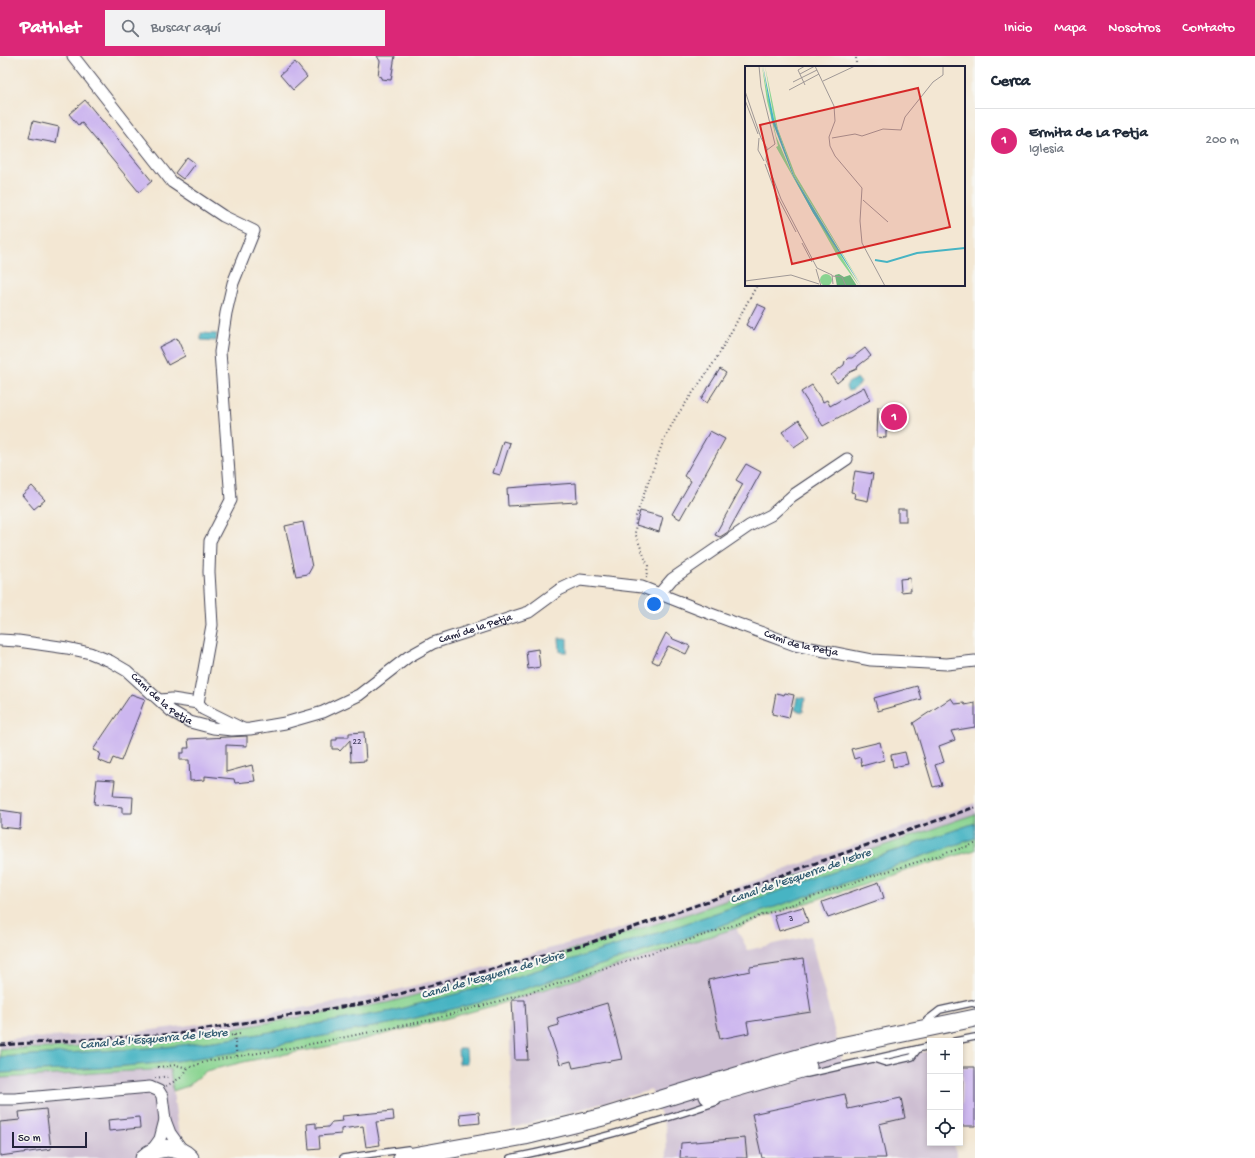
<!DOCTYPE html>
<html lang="es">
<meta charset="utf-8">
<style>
body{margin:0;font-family:"Gochi Hand",sans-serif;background:#f2f2f3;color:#1f2937}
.controls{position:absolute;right:12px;bottom:12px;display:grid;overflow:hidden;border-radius:0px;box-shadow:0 2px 6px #0003}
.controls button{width:36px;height:36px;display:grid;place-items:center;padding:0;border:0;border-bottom:1px solid #e0e1e3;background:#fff;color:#1f2937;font:20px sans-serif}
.scale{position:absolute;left:12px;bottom:10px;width:75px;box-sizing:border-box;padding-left:4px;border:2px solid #22223b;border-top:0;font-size:11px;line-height:14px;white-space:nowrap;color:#22223b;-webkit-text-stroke:3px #f6f6f2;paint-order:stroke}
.you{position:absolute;left:654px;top:548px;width:14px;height:14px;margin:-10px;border:3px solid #fff;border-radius:50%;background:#1a73e8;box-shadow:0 0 0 6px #1a73e833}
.badge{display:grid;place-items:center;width:26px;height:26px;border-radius:50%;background:#db2777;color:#fff;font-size:13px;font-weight:700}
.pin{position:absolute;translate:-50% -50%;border:2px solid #fff;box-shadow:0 1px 4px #0006}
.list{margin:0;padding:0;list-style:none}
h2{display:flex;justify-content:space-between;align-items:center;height:52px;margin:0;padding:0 16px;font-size:17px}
h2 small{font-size:13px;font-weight:400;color:#747a83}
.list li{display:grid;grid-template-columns:26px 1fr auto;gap:12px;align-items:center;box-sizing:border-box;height:64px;padding:0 16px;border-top:1px solid #e0e1e3}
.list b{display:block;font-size:15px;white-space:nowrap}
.list p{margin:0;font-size:13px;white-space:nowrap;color:#747a83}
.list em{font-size:13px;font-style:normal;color:#747a83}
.icon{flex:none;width:22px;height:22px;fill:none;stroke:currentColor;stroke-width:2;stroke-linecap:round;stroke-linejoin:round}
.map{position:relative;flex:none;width:975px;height:1102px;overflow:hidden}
header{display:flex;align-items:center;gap:24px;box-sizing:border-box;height:56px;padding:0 20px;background:#db2777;color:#fff}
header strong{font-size:19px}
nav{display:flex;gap:22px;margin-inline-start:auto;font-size:14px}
.search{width:280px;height:36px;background:#f2f2f3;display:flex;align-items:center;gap:10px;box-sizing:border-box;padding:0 14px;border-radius:0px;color:#747a83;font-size:15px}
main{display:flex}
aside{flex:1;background:#fff}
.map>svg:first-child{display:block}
.industrial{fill:#cdbed2}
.green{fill:#8ad491;stroke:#567b66}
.water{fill:#47b4c3;stroke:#346b7f}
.building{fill:#ccb6ef}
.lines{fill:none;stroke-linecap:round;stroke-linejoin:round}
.lane-casing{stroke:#414052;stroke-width:8}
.street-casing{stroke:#414052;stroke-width:13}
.primary-casing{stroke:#414052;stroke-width:19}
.path{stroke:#414052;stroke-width:2;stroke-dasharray:1 3;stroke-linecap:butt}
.lane{stroke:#fff;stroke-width:5.5}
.street{stroke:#fff;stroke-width:11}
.primary{stroke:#fff;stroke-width:17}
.rail{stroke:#22223b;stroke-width:3;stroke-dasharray:6 3;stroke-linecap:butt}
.labels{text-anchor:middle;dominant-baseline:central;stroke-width:4;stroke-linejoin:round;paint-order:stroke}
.number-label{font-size:9px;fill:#4c4768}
.street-label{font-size:11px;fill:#22223b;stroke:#f6f6f2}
.water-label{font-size:12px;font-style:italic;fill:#315c71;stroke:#f6f6f2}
.inset-river{fill:none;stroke:#47b4c3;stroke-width:2}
.inset-road{fill:none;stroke:#9f9896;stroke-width:1}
.view{fill:#d62828;fill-opacity:0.15;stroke:#d62828;stroke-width:2}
.inset-edge{fill:none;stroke:#22223b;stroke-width:2}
</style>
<header>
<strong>Pathlet</strong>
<div class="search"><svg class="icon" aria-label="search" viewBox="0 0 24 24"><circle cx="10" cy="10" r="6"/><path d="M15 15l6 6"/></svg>Buscar aquí</div>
<nav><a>Inicio</a><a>Mapa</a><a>Nosotros</a><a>Contacto</a></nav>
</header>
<main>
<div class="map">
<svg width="975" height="1102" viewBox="0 0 975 1102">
<rect width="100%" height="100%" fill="#f6f6f2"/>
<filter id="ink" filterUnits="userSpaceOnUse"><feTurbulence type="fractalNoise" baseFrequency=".025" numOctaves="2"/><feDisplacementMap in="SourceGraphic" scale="8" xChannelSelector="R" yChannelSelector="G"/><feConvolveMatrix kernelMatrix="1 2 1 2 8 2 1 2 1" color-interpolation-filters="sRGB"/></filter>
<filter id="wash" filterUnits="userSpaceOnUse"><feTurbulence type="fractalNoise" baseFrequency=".012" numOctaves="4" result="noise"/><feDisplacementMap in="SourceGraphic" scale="16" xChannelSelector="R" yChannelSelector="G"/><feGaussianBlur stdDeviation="0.9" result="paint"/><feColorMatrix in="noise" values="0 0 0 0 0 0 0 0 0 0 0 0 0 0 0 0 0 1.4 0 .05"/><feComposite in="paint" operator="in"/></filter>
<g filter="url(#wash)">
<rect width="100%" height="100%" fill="#f3e7d3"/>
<g class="industrial">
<polygon points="975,747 975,758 688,858 489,920 386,947 238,972 164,984 54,992 0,993 0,984 136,976 237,963 377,939 471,915 622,872 901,772"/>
<polygon points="736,872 748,894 810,880 843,1008 930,995 930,1087 954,1087 957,1102 667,1102 666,1073 651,1034 512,1072 509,944"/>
<polygon points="170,1013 178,1073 186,1087 202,1102 0,1102 0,1022"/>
</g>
<g class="green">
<polygon points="975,758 975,767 664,875 486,930 392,955 230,983 166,991 0,1001 0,993 54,992 164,984 238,972 386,947 489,920 688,858"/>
<polygon points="975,782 975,794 885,821 773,858 736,872 496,949 452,961 353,986 248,1005 206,1015 188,1030 173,1035 170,1013 0,1022 0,1017 102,1012 169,1006 231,997 394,967 486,945 667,888"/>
</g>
<g class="water">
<polygon points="201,277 217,278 216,285 201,284"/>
<path d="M857,322L861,327L853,334L848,335L846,331C847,325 853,326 857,322Z"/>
<polygon points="559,582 567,582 567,596 560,596"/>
<polygon points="797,641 805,642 803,656 795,654"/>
<polygon points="975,767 975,782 667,888 486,945 394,967 231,997 169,1006 102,1012 0,1017 0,1001 166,991 230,983 392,955 486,930 664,875"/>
<polygon points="458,993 466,993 467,1008 459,1008"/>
</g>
<g id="blocks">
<g class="building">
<polygon points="377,0 395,0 391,24 381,23 382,21 378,20 380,5"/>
<polygon points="295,6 307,21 293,34 280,19"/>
<polygon points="85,44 152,125 139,136 82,67 78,69 69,58"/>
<polygon points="33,65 59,71 56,87 29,82"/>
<polygon points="187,101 195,107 183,123 175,117"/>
<polygon points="757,248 766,252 754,274 746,269"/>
<polygon points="177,282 185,300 168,309 159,291"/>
<polygon points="865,292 871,300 858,310 857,313 850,316 837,327 831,319 844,309 845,305 848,302 852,302"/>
<polygon points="720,313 726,317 707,347 701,343"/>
<polygon points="812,329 823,346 827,344 830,350 864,331 870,344 823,370 801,336"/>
<polygon points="878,351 887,352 887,359 903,359 903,369 897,368 897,374 886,374 886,382 877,381"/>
<polygon points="799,364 810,380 794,391 782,376"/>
<polygon points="710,375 725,383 680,463 672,458 691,425 684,420"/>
<polygon points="503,385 510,387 500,419 493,417"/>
<polygon points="746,408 761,416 728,476 720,481 715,479 743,428 736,424"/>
<polygon points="855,415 873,418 868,445 854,442 855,437 851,436"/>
<polygon points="576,427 577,446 508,450 507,432"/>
<polygon points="32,430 45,444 34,453 22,439"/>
<rect x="898" y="453" width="8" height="12"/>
<polygon points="640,455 663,461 659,476 636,469"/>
<polygon points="303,466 312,511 308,518 296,520 285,470"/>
<polygon points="910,522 911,535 901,536 900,523"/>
<polygon points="666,577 673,583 690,590 686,598 668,590 658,608 652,605"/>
<polygon points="538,593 540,611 528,613 526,595"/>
<polygon points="917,630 921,643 878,655 874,642"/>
<polygon points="776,637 784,639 785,637 794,639 789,662 772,658"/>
<polygon points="131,638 145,643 121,705 113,702 110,709 98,704 100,697 93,694"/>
<polygon points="951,642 955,648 964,647 965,649 975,647 975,671 951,675 955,684 939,690 944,706 935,709 942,729 933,731 915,671 913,667"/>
<polygon points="364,676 366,705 351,706 350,684 340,695 338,693 332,693 332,684 337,684 337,681 349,681 349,677"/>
<polygon points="247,680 247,690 226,689 226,716 252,709 255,725 235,727 234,723 205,720 205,724 190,725 189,704 180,704 180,697 184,697 184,692 189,692 188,683"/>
<polygon points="880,686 884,704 862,710 860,701 854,703 851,693"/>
<polygon points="905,696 908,708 893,711 891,699"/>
<polygon points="97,723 115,724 113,740 133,741 132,757 122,757 122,751 94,748"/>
<polygon points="0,754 21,757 20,773 0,771"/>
<polygon points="879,826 884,842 828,862 822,846"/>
<polygon points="803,851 808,866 779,875 774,859"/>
<polygon points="803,903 811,956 747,966 749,977 720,983 708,924 750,915 750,911"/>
<polygon points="512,944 525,944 528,1004 515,1004"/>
<polygon points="607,947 622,1003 573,1012 571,1005 560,1008 548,972 559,969 557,962"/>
<polygon points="963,1011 975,1011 975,1070 961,1070"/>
<polygon points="845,1038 848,1053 901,1042 905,1062 879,1068 886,1102 762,1102 752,1058"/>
<polygon points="46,1053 51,1093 0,1100 0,1066 20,1064 19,1056"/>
<polygon points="393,1055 394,1064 376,1066 380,1089 366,1091 363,1070 341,1073 341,1078 319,1080 320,1093 309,1094 307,1068 316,1067 316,1072 328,1071 332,1066 343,1065 342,1060"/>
<polygon points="479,1056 480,1067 461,1069 460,1058"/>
<polygon points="139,1061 140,1072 109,1075 108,1064"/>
<polygon points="745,1082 747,1102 680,1102 681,1087"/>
</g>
</g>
</g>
<g filter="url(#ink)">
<use href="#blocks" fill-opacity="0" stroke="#414052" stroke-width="1"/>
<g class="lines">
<g class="lane-casing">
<g id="lane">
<polyline points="927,964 940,954 972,947 975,948"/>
<polyline points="955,985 975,981"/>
<polyline points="874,1003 886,1007 912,1001 918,993"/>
<polyline points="807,1018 930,990"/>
<polyline points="343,1102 408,1093"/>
<path d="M510,1102C580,1088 649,1069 717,1046"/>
</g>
</g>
<g class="street-casing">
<g id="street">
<polyline points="73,0 172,126 223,160 254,175 233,227 226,257 220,296 231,444 210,485 209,516 212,569 198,647"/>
<polyline points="660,537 672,523 749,470 771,459 792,440 847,403"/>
<path id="s1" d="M0,584L18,585L67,592L90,597L110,605L127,615L171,655L190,666L213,672L232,674L250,673L285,667L323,656L359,639L408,601L433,587L529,556L559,534L580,524L642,531L703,555L795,589L871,604L947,608L975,605"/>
<polyline points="160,644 172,643 198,647 203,653 243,673"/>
<polyline points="0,1043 15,1043 150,1031 159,1035 162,1040 165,1064 170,1077 183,1095"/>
<polyline points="150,1097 160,1083 165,1064"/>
</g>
</g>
<g class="primary-casing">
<g id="primary">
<polyline points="708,1040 808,1011"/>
<path d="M144,1102C158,1089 177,1089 190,1102"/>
<polyline points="402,1102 525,1080 603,1061 759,1013 841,990 975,962"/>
</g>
</g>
<g class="path">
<polyline points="856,11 856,0"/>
<polyline points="646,522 648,510 635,477 636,460 664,383 676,361 715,305 757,229"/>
<polyline points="234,979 237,1001"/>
<polyline points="227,980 240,978"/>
<polyline points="158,1011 176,1009 188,1012"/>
<polyline points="155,1022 170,1020"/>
<polyline points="166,1030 182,1021 188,1012 208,1005 296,991 430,964 539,934 740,867 866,822 975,788"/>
</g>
<use href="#lane" class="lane"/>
<use href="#street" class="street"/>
<use href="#primary" class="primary"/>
<polyline class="rail" points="0,989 176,978 366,947 592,886 975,751"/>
</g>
</g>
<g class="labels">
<g class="number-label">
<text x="357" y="686">22</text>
<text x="791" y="863">3</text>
</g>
<g class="street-label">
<text stroke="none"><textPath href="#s1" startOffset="525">Camí de la Petja</textPath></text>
<text stroke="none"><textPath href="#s1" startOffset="873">Camí de la Petja</textPath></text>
<text stroke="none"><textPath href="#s1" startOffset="177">Camí de la Petja</textPath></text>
</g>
<g class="water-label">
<text transform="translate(801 821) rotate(-19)">Canal de l'Esquerra de l'Ebre</text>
<text transform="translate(493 920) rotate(-16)">Canal de l'Esquerra de l'Ebre</text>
<text transform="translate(154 984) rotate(-5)">Canal de l'Esquerra de l'Ebre</text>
</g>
</g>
<g transform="translate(745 10)">
<rect width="220" height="220" fill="#f3e7d3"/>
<path d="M17,0L31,70L48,110L114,220L93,191L31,81L33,80L22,35ZM20,0L33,63L50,108L117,220L49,110L29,53ZM75 214a6 6 0 1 1 12 0a6 6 0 1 1-12 0Z" fill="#8ad491"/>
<path d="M94,208L99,211L105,209L112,220H92L90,209Z" fill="#6fb67b"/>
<path d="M18,0L29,53L49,110L116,220L68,147L48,110L27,55Z" fill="#47b4c3"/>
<path class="inset-river" d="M130,194L142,196L172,187L220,182"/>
<path class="inset-road" d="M14,0L16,21L30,78L22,84M60,0L53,4L60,19M70,0L89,40L90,55L84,71L85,80L90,90L117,122L115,155L117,177L140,220M55,8L70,0M78,15L110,0M48,16L72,4M44,24L74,8M0,25L16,72L22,82L21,94L36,133L72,202L87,209L88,218M0,34L13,68M14,72L13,84L19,95M87,72L110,68L117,70L138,63L156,64L160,51L188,16L198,9V0M20,98L31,128L51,166M118,134L143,156M57,177L67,196M71,203L76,220M87,210L97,211L101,220M0,215L46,209L74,218"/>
<path class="view" d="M173,22L205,161L47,198L15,59Z"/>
<rect width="220" height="220" class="inset-edge"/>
</g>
</svg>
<div class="controls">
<button>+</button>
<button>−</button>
<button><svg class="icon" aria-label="locate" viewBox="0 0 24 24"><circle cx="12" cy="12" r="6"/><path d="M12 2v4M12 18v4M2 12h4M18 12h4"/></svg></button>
</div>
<div class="scale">50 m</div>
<div class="you"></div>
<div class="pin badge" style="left:894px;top:361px">1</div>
</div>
<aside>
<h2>Cerca<small></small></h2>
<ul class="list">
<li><span class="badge">1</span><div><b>Ermita de La Petja</b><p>Iglesia</p></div><em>200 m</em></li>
</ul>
</aside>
</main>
